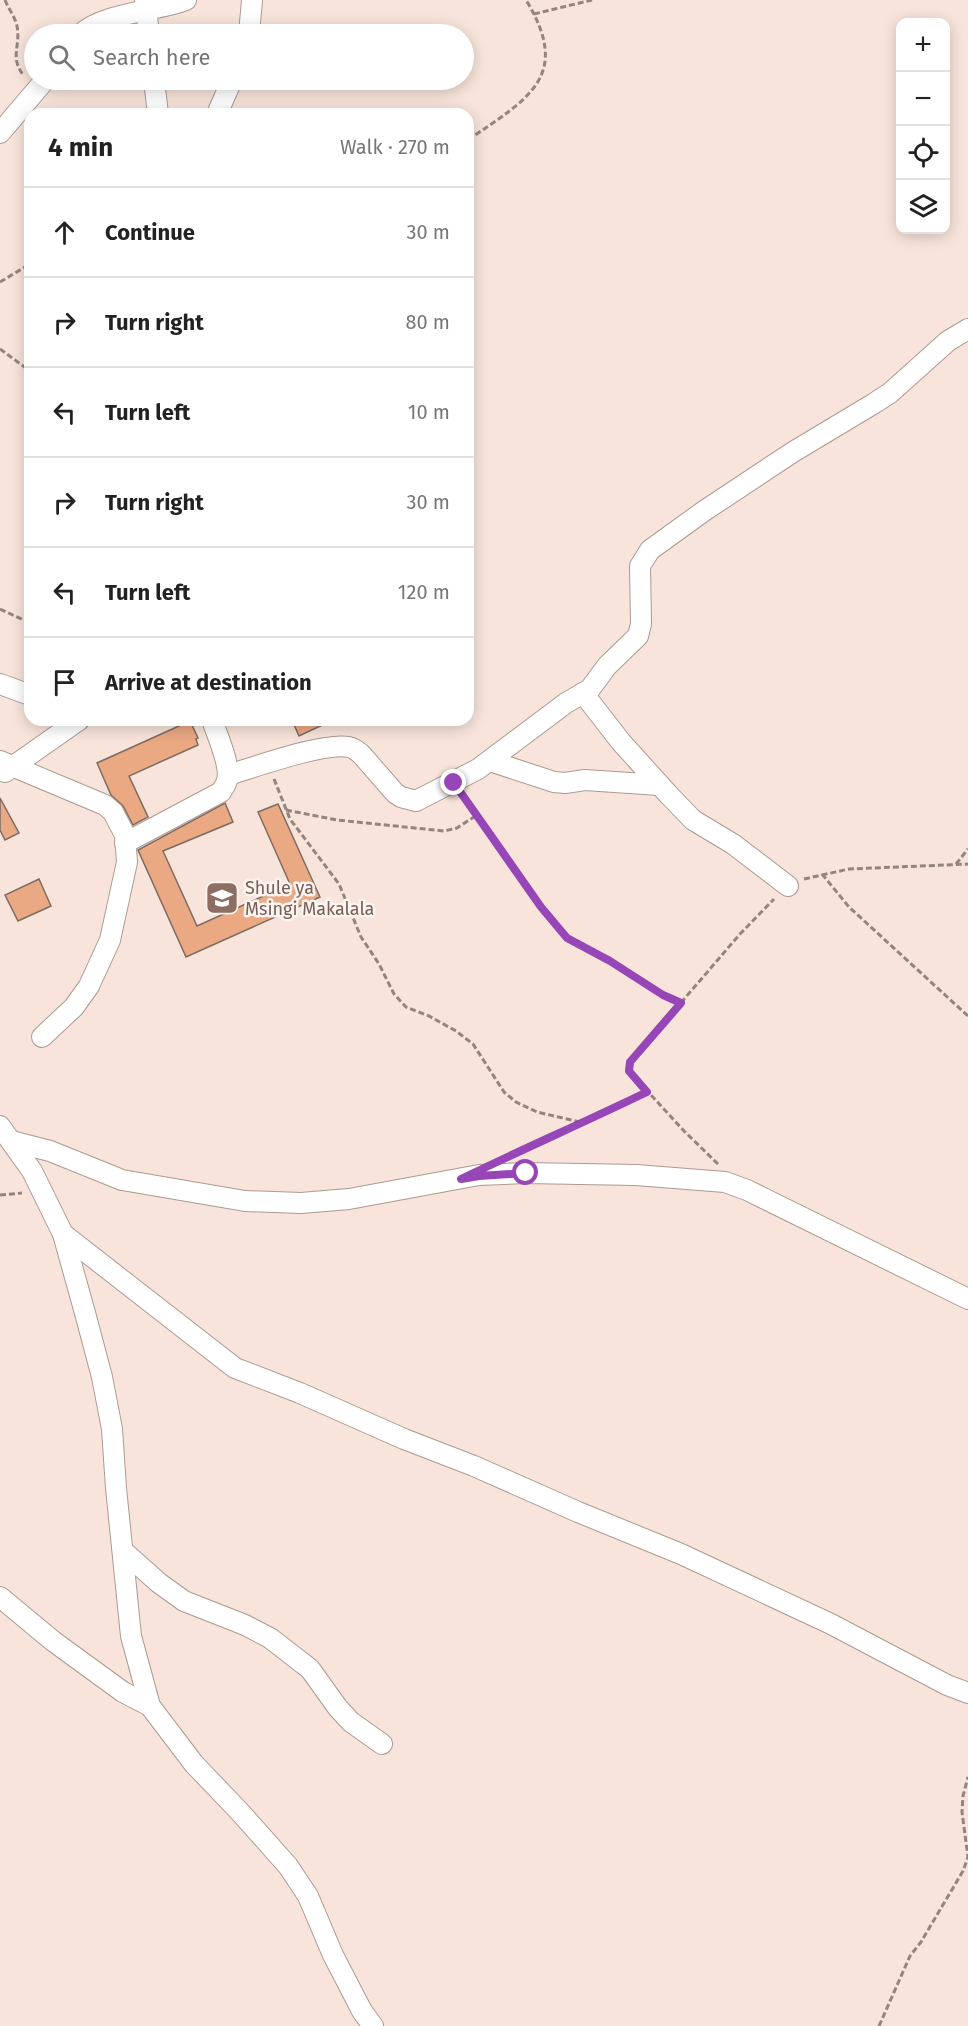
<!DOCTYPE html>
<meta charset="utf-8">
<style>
body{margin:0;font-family:"Fira Sans",sans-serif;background:#f6f6f6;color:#222}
.controls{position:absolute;right:18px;top:18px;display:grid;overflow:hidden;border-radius:12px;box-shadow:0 3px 15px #0003}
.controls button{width:54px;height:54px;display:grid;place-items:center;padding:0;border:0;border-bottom:2px solid #e0e0e0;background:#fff;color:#222;font:30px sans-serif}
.stop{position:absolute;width:18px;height:18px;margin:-14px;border:4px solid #9646b6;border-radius:50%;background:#fff}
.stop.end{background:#9646b6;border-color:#fff;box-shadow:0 2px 6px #0008}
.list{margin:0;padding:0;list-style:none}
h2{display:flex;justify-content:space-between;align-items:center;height:78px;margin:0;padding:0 24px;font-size:26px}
h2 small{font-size:20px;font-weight:400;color:#767676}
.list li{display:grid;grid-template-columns:39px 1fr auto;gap:18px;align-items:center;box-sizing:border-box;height:90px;padding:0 24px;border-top:2px solid #e0e0e0}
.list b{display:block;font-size:22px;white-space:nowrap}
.list em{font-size:20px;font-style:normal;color:#767676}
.icon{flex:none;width:33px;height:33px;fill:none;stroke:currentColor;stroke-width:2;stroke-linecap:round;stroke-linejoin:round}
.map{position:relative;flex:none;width:968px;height:2026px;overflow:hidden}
.search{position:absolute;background:#fff;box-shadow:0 3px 15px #0003;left:24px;top:24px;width:450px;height:66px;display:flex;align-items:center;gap:15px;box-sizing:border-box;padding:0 21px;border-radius:33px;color:#767676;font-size:22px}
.panel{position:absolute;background:#fff;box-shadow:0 3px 15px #0003;left:24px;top:108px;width:450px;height:618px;border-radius:18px}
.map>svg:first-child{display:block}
.building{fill:#eaa883;stroke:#7c6c63;stroke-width:1.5}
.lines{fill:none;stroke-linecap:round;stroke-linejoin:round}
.minor-casing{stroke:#ac9a91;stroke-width:22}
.path{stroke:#93857e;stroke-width:3;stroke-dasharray:6 3;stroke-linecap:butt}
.minor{stroke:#fff;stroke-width:20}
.route{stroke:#9646b6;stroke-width:8}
.labels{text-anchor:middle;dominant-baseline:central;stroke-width:5;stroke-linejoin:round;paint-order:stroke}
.education-label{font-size:18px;fill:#785e54;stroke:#fcf4f0;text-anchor:start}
</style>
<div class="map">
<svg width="968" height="2026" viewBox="0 0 968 2026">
<rect width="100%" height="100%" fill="#f8e4da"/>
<g class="building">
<polygon points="292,720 333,720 299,736"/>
<polygon points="190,721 198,738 196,739 198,745 129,776 148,817 133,825 123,806 111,795 97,763"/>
<polygon points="0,798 19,833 5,840 0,830"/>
<polygon points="225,803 233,822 163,851 197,926 290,884 258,812 278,804 320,897 186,957 138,850"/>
<polygon points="39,879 51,906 18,921 5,895"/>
</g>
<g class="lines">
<g class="minor-casing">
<g id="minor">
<polyline points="145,0 149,34"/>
<path d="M81,34C103,13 158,11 186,0"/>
<polyline points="249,34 252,0"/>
<polyline points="154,80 158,114"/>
<polyline points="217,114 232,80"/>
<polyline points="0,133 45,80"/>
<polyline points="0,684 30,695"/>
<polyline points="583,693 621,742 668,794 693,820 733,844 788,886"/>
<polyline points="0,761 105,805 113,812 125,835 127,862 110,940 89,986 74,1007 42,1037"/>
<polyline points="490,761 554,782 565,783 585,780 659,785"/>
<polyline points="5,772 79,720"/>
<path d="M228,775C255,767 324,742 349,747C354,748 357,751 361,754L395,793L401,797L416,801L478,769L566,703L590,689L607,666L638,636L641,624L640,566L650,550L704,511L793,452L873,404L890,393L948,341L968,329"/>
<path d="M125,843L221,792C222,789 225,787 226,783C233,769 217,735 212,720"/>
<polyline points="0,1126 32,1171 63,1234 85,1313 102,1377 112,1429 116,1488 131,1636 150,1706 194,1764 239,1811 288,1866 308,1896 333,1955 362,2011 373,2026"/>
<polyline points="11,1141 50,1151 122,1180 245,1201 301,1203 349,1199 479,1175 526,1173 636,1175 725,1182 747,1190 968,1299"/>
<polyline points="63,1234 235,1368 300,1393 404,1439 474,1466 578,1512 681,1554 831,1624 947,1685 968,1693"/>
<polyline points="123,1551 159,1583 184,1601 245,1625 270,1638 310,1669 338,1708 351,1722 382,1744"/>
<polyline points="0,1597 53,1641 123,1692 150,1706"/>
</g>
</g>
<g class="path">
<path d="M5,0C8,8 15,17 17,26C21,47 9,57 24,76"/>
<polyline points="534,14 592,0"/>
<path d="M468,140C527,99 573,77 526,0"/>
<polyline points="0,282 30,264"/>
<polyline points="0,349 30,371"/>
<polyline points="0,609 30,623"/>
<polyline points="274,779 290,819 339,884 361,937 379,964 394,994 406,1007 429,1016 456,1031 473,1044 504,1092 516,1102 537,1112 584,1123"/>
<polyline points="464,796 541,907 567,938 610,961 662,995 681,1003"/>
<polyline points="286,810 337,820 444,831 457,828 477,815"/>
<polyline points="956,864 968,849"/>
<polyline points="822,874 849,907 968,1016"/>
<polyline points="804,879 849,869 968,864"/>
<polyline points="511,1154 565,1129 584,1123 647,1092"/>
<polyline points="718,1164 684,1131 629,1071 630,1062 740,934 774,899"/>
<polyline points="0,1195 22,1193"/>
<polyline points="879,2026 910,1956 921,1942 963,1871 968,1857 962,1812 963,1796 968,1777"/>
</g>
<use href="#minor" class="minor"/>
</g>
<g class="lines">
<path class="route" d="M454,783L541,907L567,938L610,961L663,995L681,1003L630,1062L629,1071L647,1092C585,1122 523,1149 461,1179L479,1176L526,1173"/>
</g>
<defs>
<g id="school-square" transform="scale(1.725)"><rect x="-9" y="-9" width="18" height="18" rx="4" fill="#8d6e63" stroke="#fcf4f0"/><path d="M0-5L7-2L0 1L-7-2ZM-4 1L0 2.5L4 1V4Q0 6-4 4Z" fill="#fff"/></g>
</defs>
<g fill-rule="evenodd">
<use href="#school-square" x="222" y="898"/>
</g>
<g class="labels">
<g class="education-label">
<text x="245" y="888">Shule ya<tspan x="245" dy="21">Msingi Makalala</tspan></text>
</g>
</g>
</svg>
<div class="controls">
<button>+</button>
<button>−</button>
<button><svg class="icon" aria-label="locate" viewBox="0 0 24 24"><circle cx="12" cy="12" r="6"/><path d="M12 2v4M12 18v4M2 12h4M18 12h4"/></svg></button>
<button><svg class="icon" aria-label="layers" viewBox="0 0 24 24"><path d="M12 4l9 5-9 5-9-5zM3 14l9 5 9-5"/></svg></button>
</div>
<div class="stop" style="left:526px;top:1173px"></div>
<div class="stop end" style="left:454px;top:783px"></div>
<div class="search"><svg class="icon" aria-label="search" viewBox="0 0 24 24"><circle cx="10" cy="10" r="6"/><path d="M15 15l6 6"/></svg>Search here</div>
<section class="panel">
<h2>4 min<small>Walk · 270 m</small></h2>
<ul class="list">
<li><svg class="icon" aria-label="ahead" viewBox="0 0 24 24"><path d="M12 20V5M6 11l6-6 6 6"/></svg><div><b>Continue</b></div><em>30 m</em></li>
<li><svg class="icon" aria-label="right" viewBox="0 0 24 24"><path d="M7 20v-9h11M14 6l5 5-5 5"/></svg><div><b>Turn right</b></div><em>80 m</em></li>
<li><svg class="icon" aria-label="left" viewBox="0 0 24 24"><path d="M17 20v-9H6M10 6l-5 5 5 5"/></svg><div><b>Turn left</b></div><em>10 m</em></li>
<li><svg class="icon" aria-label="right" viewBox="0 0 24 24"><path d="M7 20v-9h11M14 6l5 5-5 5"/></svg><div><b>Turn right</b></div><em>30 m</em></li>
<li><svg class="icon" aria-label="left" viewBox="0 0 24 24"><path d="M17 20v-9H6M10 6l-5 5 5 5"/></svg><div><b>Turn left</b></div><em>120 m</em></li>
<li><svg class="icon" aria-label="arrive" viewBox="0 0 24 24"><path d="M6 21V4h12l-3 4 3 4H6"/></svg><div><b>Arrive at destination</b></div></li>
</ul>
</section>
</div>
